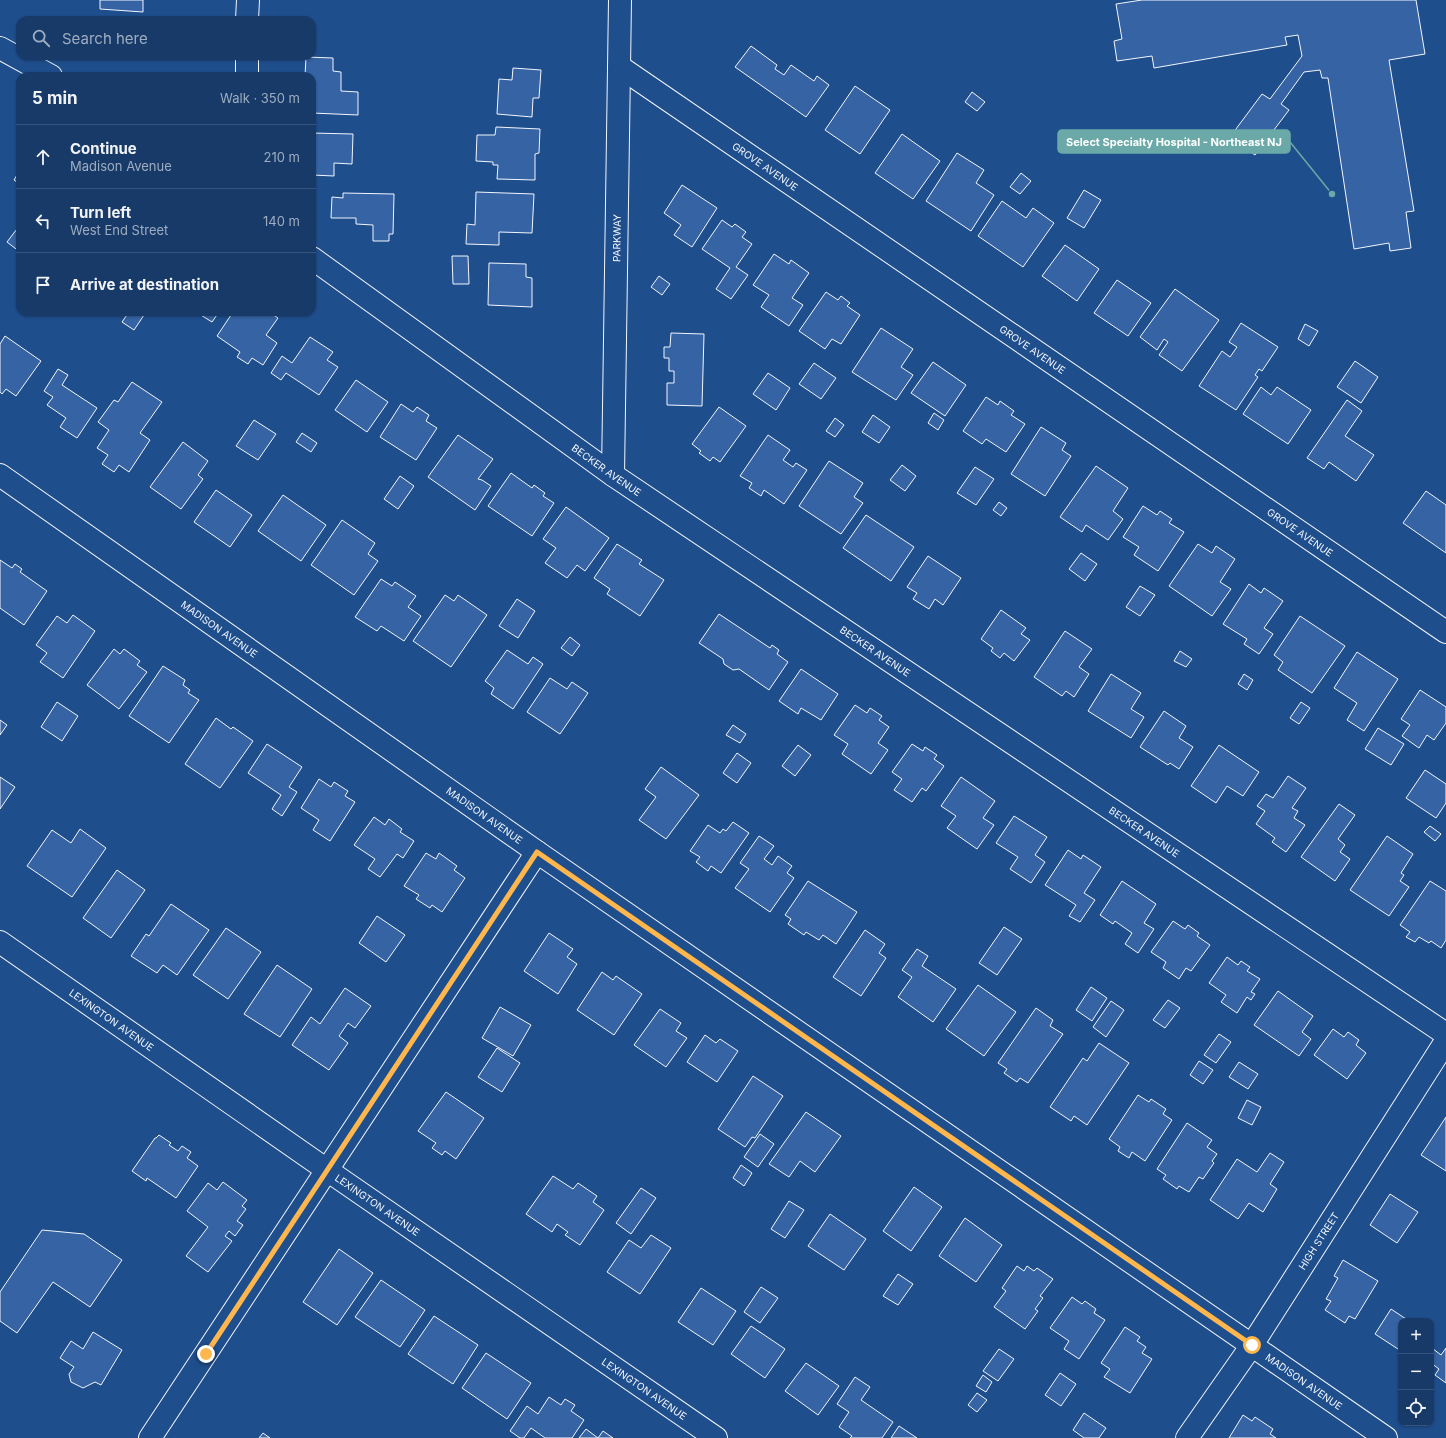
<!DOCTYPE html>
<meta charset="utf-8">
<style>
body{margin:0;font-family:Inter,sans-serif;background:#20416f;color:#f1f3f6}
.controls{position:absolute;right:12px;bottom:12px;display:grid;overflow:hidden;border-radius:8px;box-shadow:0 1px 3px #0004}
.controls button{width:36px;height:36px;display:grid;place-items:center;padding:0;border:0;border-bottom:1px solid #36547d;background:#173a69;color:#f1f3f6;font:20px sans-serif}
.stop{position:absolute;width:12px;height:12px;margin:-9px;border:3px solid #ffb74d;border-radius:50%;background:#fff}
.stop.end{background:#ffb74d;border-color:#fff;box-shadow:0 1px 4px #0008}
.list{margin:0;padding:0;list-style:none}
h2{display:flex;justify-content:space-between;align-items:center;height:52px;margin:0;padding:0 16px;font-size:17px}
h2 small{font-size:13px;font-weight:400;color:#9eadc0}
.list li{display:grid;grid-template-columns:26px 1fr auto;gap:12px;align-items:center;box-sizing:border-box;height:64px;padding:0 16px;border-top:1px solid #36547d}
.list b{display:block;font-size:15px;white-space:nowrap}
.list p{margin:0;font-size:13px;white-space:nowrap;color:#9eadc0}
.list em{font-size:13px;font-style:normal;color:#9eadc0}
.icon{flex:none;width:22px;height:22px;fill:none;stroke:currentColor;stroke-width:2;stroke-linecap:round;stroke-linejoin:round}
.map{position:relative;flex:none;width:1446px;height:1438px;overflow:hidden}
.search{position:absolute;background:#173a69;box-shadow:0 1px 3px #0004;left:16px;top:16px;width:300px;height:44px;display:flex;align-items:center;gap:10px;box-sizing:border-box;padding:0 14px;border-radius:12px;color:#9eadc0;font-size:15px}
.panel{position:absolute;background:#173a69;box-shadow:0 1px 3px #0004;left:16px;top:72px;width:300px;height:244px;border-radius:12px}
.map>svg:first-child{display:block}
.building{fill:#3563a3;stroke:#f2f6ff}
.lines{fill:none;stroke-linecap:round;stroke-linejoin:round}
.street-casing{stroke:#f2f6ff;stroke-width:24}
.street{stroke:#1f4e8c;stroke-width:22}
.route{stroke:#ffb74d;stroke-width:5}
.labels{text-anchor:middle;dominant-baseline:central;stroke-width:3;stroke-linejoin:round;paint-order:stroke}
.street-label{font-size:10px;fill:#f2f6ff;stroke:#1f4e8c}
.leader{fill:none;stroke:#6aa9a8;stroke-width:1.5}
.callout-dot{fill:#6aa9a8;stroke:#1f4e8c;stroke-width:1.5}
.callout{fill:#6aa9a8;stroke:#6aa9a8;stroke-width:1.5}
.callout-label{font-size:11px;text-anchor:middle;font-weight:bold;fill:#fff}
</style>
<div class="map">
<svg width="1446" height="1438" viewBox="0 0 1446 1438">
<rect width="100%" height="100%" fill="#1f4e8c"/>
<g class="building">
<polygon points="100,0 143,0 143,12 100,9"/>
<polygon points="1142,0 1416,0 1425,54 1389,60 1414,211 1406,212 1411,248 1390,251 1389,243 1354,249 1328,78 1322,78 1320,70 1304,72 1281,104 1289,110 1255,155 1230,137 1262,94 1270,99 1302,56 1298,35 1285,37 1287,45 1154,68 1152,56 1117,61 1114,41 1122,39 1116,4"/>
<polygon points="751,46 777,65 775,69 784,75 791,65 814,81 817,76 829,85 806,117 735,67"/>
<polygon points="306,57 333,58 333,71 341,72 341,91 358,92 358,115 312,113 312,76 305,76"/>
<polygon points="513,68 541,70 539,98 533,98 532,117 497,114 499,79 512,80"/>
<polygon points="855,86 890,110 860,154 825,130"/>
<polygon points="972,92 985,102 977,111 965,102"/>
<polygon points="496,127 540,129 539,153 535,154 535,180 497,179 498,165 493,165 493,162 476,161 477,135 495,135"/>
<polygon points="312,133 353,134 352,164 334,163 334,176 312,175"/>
<polygon points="902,134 940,161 913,199 875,173"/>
<polygon points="957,153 984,170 976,183 994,195 971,231 926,201"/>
<polygon points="20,170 20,184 14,180"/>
<polygon points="1021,173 1031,181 1020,194 1010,187"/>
<polygon points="682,185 717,208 692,247 674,235 681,225 664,213"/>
<polygon points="1084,190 1101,200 1084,228 1067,218"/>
<polygon points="476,192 534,194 532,233 499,232 499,245 466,244 467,224 475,225"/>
<polygon points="343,193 394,194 393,234 389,234 389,241 373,241 373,225 356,224 356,218 331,218 332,197 343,198"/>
<polygon points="1002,201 1026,218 1033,208 1054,223 1023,267 978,236"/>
<polygon points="722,220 732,227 735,224 746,232 742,237 752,244 736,267 748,275 731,299 716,289 730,268 702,249"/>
<polygon points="20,225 20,252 7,242"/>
<polygon points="1065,245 1099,269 1077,301 1042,276"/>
<polygon points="774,254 789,264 791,260 809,273 792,298 803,305 789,326 761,307 769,295 753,285"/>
<polygon points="452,256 468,256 469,284 453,284"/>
<polygon points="489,263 526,264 526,277 532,278 532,307 488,305"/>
<polygon points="659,276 670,284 662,295 651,287"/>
<polygon points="1117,280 1151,303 1128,336 1094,313"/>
<polygon points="1175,289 1219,320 1182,371 1159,355 1168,342 1164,339 1157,350 1140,337"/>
<polygon points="826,292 838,300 841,296 850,303 847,306 860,315 841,344 832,339 825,349 799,331"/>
<polygon points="129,312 146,312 134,330 122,322"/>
<polygon points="196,312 219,312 212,322"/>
<polygon points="233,312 269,312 278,318 266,335 277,343 263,365 252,358 248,364 237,357 240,352 217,336"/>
<polygon points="1241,323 1278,347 1262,371 1259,369 1255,375 1258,377 1236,410 1199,386 1222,351 1230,357 1237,347 1229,342"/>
<polygon points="1305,324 1318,331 1309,346 1298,339"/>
<polygon points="881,328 913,349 901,367 913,375 896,400 852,372"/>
<polygon points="671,333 704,334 702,406 667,405 667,383 674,383 674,371 669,371 669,358 664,358 664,347 670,347"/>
<polygon points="5,336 41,361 16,396 6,389 2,394 0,392 0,344"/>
<polygon points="310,337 333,352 327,360 338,367 319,395 286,373 281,380 271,373 282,356 292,363"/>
<polygon points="1355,361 1378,377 1361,403 1337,387"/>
<polygon points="933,362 966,385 945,416 911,393"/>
<polygon points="814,363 836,378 821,399 799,384"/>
<polygon points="58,369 68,375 62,385 97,408 77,438 60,427 66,418 47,405 53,397 44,391"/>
<polygon points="768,373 790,388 776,410 753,394"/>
<polygon points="356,380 388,402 367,432 335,410"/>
<polygon points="132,382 162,402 140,433 150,440 129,472 119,465 114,472 102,464 108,455 97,448 109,430 98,422 114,400 118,402"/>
<polygon points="1261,387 1271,395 1277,387 1311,410 1288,444 1243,414"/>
<polygon points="986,397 998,405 1000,401 1014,411 1011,415 1025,424 1006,452 986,439 982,444 963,431"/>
<polygon points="1347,400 1362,411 1345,436 1374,455 1356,481 1329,462 1324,469 1307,458"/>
<polygon points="401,404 413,412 417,407 429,415 426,421 437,428 416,460 380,437"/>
<polygon points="719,407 746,426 720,462 713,457 710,461 699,453 701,451 692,444"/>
<polygon points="934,413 944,420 938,430 928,423"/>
<polygon points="873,415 890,427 879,443 862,432"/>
<polygon points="835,418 844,425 835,437 826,431"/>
<polygon points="254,420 276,434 258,460 236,446"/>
<polygon points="1041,427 1066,443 1062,450 1071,456 1045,496 1011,474"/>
<polygon points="302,433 317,443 311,452 296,442"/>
<polygon points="458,435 493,459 478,479 482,480 491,486 475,510 428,477"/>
<polygon points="768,435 790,450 783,460 793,467 796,463 807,470 784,504 764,490 761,496 749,488 752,483 740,476"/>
<polygon points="183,442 208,461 198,475 203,479 181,509 150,487"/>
<polygon points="829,461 863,483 854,497 863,503 841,534 799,506"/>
<polygon points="902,465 916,476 905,491 890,480"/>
<polygon points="1096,466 1128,488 1113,511 1123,519 1108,540 1086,525 1082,532 1060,517"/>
<polygon points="975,467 994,479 976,505 957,493"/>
<polygon points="511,473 532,488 534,485 545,493 543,496 554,503 532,536 488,506"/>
<polygon points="400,476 414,486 398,509 384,499"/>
<polygon points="216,490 252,515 230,547 194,522"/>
<polygon points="1426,491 1446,505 1446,553 1403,523"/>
<polygon points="283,495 326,525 301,561 258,531"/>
<polygon points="999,502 1007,508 1001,516 993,510"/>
<polygon points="1143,506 1157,515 1160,511 1172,519 1169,523 1184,532 1158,571 1134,555 1139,547 1123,537"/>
<polygon points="566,507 609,538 585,571 577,565 567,578 545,563 556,548 543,539"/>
<polygon points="866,515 914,547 891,581 843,548"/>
<polygon points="342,520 375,543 368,554 378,561 354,595 311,565"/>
<polygon points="617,544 642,560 639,564 664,580 640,616 607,594 610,589 594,578"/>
<polygon points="1198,544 1212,553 1216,546 1235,559 1220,582 1231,589 1212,616 1169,586"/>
<polygon points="1081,553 1097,564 1085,581 1069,569"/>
<polygon points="928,556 961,578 943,605 935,599 929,609 913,599 917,593 907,587"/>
<polygon points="0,560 12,568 15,564 22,569 20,572 47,591 24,625 0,608"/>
<polygon points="381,579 392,586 395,582 416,596 408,607 421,616 404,641 381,626 377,631 355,617"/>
<polygon points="1249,584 1261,593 1264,588 1283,601 1264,628 1273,634 1259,654 1244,644 1247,639 1223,624"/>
<polygon points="1140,586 1155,595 1140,616 1126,607"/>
<polygon points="445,595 454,601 458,595 487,615 451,667 413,641"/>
<polygon points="517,599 535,611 518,638 499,626"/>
<polygon points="1001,610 1026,628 1021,634 1030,640 1014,661 1004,653 1000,658 991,651 993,648 981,639"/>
<polygon points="719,614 770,648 772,645 779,650 777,654 788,662 769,690 739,669 733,670 724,664 723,659 699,643"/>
<polygon points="73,615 95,631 63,678 40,662 47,653 36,645 57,616 67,623"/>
<polygon points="1300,616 1345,646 1312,693 1278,670 1283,662 1274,655"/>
<polygon points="1065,631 1092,649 1079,667 1089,674 1074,697 1066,691 1062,696 1034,677"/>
<polygon points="570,637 580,645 572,656 561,648"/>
<polygon points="114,649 120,654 124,649 140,661 137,665 147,672 119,709 87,685"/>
<polygon points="507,650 528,664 533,657 543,664 513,709 491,694 494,688 485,681"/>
<polygon points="1180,651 1192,659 1186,667 1174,661"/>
<polygon points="1357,652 1398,679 1364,731 1347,720 1357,703 1334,688"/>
<polygon points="163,666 185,680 183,685 190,690 188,693 199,700 169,743 129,716"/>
<polygon points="801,669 838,694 821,720 801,708 798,714 779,701"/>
<polygon points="1111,674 1141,693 1131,709 1144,717 1131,738 1088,711"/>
<polygon points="1244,674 1253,680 1247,690 1238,684"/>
<polygon points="550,678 567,689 572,682 588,693 560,734 527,712"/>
<polygon points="1420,690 1446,707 1446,723 1434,740 1427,735 1419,748 1402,736 1410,725 1401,719"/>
<polygon points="57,702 78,716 62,741 41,727"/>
<polygon points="1301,702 1310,708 1299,724 1290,718"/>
<polygon points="855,705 867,713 870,708 882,716 879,720 889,727 878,743 888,750 871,774 842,754 848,744 834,735"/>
<polygon points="1164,711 1186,726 1179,738 1193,747 1179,769 1170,763 1168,765 1140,747"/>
<polygon points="216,718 231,729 233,727 253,741 220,788 185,764"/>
<polygon points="0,720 7,725 0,735"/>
<polygon points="733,725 746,734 740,743 726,735"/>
<polygon points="1378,728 1404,744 1391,765 1365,749"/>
<polygon points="267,744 302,767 289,787 297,792 282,816 272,809 281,795 248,773"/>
<polygon points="912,744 923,751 925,747 937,755 934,759 944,766 926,791 922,788 912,802 894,790 902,779 892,772"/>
<polygon points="798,745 811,755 795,776 782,766"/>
<polygon points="1219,745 1259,772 1243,796 1227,786 1216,803 1191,786"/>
<polygon points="737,753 751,763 737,783 723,773"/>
<polygon points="661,767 699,795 666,839 639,820 656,797 645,789"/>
<polygon points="1425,770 1446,784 1446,803 1436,818 1406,798"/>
<polygon points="1288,776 1306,788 1292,808 1298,811 1294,818 1305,825 1286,852 1272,842 1275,838 1256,824 1265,811 1257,806 1266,794 1273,798"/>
<polygon points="0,777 15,787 0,809"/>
<polygon points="961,777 995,801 983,818 994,825 977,849 947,828 956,816 941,806"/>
<polygon points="319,779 331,787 334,782 348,791 345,796 355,802 330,841 313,830 319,820 301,808"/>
<polygon points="1339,804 1355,815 1338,839 1345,845 1340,852 1350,859 1335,881 1301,857"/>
<polygon points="1014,816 1047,837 1035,855 1045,862 1031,883 1010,869 1018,857 996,843"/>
<polygon points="374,817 385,825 389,819 402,829 400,832 414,841 403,858 397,854 380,877 368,869 375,859 354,845"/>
<polygon points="733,822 749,833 721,873 711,866 708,871 696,862 700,857 690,851 708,825 720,833 723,829 726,831"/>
<polygon points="1430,826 1441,834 1435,841 1424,832"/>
<polygon points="80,829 106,848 72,897 27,866 52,830 71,843"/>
<polygon points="759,836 774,846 764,859 772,865 778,856 792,866 787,873 794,878 770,912 735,888 749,869 740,863"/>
<polygon points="1387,836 1413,854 1401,873 1404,875 1400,881 1409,887 1389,916 1350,890"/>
<polygon points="1068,850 1081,859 1083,855 1101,867 1084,893 1095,900 1080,922 1069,916 1076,905 1045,885"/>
<polygon points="426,853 436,859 439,853 457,866 454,870 465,878 442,912 432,905 430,908 416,899 419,895 404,886"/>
<polygon points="117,870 145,890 111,938 83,918"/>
<polygon points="808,881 857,912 836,944 823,935 819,940 806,932 804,935 788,924 791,919 785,915"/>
<polygon points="1122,881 1156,904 1144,923 1154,929 1138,953 1125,944 1132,933 1115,921 1113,924 1100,915"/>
<polygon points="1430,881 1446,891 1446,940 1441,948 1431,941 1429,943 1419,937 1415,942 1406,937 1410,932 1400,925"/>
<polygon points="171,904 209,930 177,975 163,965 157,973 131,956 146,934 149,936"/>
<polygon points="377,916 405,935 386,962 359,943"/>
<polygon points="1173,921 1185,929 1188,925 1199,933 1197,936 1210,945 1191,971 1186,968 1179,979 1163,968 1166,962 1151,952"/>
<polygon points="1004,927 1022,939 997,975 979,963"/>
<polygon points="226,928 261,952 228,999 193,975"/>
<polygon points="865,930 885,944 879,953 886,958 861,996 833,977"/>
<polygon points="549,933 573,949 567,957 577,964 558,994 524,971"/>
<polygon points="917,949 928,956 922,966 956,989 933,1022 898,997 912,977 902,970"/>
<polygon points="1227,957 1238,965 1241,961 1250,967 1247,971 1260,979 1251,992 1255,994 1251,1000 1247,997 1237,1013 1221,1002 1226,995 1209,983"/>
<polygon points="277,965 312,989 280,1037 244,1014"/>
<polygon points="602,972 613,980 616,976 642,994 614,1035 577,1010"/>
<polygon points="978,985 1016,1012 984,1056 946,1029"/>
<polygon points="1091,987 1107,998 1092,1021 1076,1010"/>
<polygon points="345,988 371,1006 355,1028 348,1023 339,1036 348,1043 329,1070 292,1045 311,1017 320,1024"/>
<polygon points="1278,991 1313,1016 1302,1032 1311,1039 1299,1056 1254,1025"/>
<polygon points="1168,1000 1180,1008 1165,1028 1153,1020"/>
<polygon points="1111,1001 1124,1010 1106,1037 1093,1027"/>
<polygon points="500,1007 531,1025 513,1056 482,1038"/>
<polygon points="1036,1008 1053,1020 1050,1026 1063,1034 1028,1083 1020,1078 1017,1082 1004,1073 1007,1069 998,1063"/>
<polygon points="660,1009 681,1023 676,1031 687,1038 666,1067 634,1045"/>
<polygon points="1333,1029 1344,1037 1348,1032 1359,1040 1356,1045 1366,1053 1347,1079 1314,1055"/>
<polygon points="1219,1034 1231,1042 1216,1063 1204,1055"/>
<polygon points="705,1035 716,1043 720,1039 738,1051 717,1082 687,1062"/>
<polygon points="1099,1043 1129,1063 1087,1125 1074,1116 1071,1121 1050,1107 1083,1058 1087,1061"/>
<polygon points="497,1048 520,1063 502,1092 478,1077"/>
<polygon points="1199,1061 1213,1070 1203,1084 1190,1075"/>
<polygon points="1239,1062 1258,1074 1248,1089 1229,1077"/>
<polygon points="753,1076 783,1096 755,1138 752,1137 745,1147 718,1129"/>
<polygon points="446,1092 484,1118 456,1159 445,1151 442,1155 432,1148 436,1143 418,1131"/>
<polygon points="1138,1095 1149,1102 1151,1099 1166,1109 1163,1114 1172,1120 1145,1161 1132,1152 1129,1158 1118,1151 1120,1147 1109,1139"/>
<polygon points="1247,1100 1261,1107 1252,1125 1238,1118"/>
<polygon points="806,1112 841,1136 815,1172 800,1161 789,1177 769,1164"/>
<polygon points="1446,1117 1446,1171 1421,1155"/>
<polygon points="1187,1123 1212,1140 1207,1147 1217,1154 1212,1161 1214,1163 1203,1179 1199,1177 1189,1192 1179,1186 1177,1189 1163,1179 1166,1175 1157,1169"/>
<polygon points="760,1134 774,1144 758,1167 744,1157"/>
<polygon points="159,1135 171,1143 169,1145 178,1151 182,1146 191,1152 187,1158 198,1166 176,1198 147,1178 146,1181 132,1171 155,1138 156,1138"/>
<polygon points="1270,1153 1284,1162 1270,1184 1277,1189 1263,1212 1249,1203 1238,1219 1210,1200 1237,1159 1257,1172"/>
<polygon points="741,1165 752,1173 744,1186 733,1178"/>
<polygon points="553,1176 573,1189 578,1183 597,1196 593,1202 604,1210 580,1245 565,1235 568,1232 557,1224 552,1232 526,1214"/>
<polygon points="223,1182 247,1200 242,1206 246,1209 237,1221 243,1225 235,1236 229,1231 225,1236 232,1241 208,1272 186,1256 208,1227 187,1211 208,1183 217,1190"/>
<polygon points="914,1187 942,1207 911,1251 883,1231"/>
<polygon points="641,1188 656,1198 631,1234 616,1223"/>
<polygon points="1390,1194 1418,1212 1397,1243 1370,1225"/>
<polygon points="789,1201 804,1210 785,1238 771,1229"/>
<polygon points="830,1214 866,1239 844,1270 808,1246"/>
<polygon points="965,1218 1002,1245 976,1282 939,1256"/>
<polygon points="42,1230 84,1234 122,1260 90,1307 53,1282 17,1333 0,1321 0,1292"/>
<polygon points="651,1235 671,1248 640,1294 607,1272 629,1240 641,1248"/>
<polygon points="339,1249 373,1273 337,1325 303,1302"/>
<polygon points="1343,1260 1378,1281 1355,1319 1349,1316 1345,1323 1325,1310 1331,1301 1326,1299 1338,1278 1334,1276"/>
<polygon points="1017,1266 1024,1271 1027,1266 1034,1271 1037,1268 1053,1279 1040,1296 1043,1298 1035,1309 1038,1311 1025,1329 994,1307 1006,1291 1002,1288"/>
<polygon points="898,1274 913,1284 898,1305 883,1296"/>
<polygon points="381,1280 425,1310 400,1347 355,1317"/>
<polygon points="761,1287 778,1298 760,1323 744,1312"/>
<polygon points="701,1288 736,1311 713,1345 678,1322"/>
<polygon points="1072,1297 1082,1304 1085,1301 1096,1309 1094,1313 1105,1320 1079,1359 1064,1349 1069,1341 1050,1328"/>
<polygon points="1391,1309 1409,1321 1401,1321 1401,1351 1375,1334"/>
<polygon points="434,1316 478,1345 453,1384 408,1354"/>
<polygon points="751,1326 785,1349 765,1378 731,1354"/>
<polygon points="1125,1327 1140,1337 1137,1341 1146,1347 1142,1353 1152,1359 1130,1393 1104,1377 1110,1369 1101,1363"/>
<polygon points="93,1332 122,1350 101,1385 95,1382 83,1388 71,1382 69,1374 74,1367 60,1358 71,1341 83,1349"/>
<polygon points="1432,1348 1441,1355 1446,1348 1446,1383 1435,1375 1439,1369 1431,1363"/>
<polygon points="999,1349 1014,1359 998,1381 983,1371"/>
<polygon points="486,1353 531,1383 507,1419 462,1388"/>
<polygon points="806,1363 839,1386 818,1415 785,1391"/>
<polygon points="1060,1373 1076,1384 1061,1406 1045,1395"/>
<polygon points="983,1375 992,1382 986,1392 976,1386"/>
<polygon points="855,1377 870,1387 861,1400 893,1422 882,1438 850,1438 852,1436 839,1427 849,1412 837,1404"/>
<polygon points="977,1393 987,1400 977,1412 968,1405"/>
<polygon points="549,1397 561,1405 565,1399 575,1405 571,1411 584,1420 572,1438 545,1438 531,1428 524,1438 520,1438 510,1431 527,1406 538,1414"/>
<polygon points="1084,1413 1106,1428 1099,1438 1084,1438 1073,1430"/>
<polygon points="1243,1415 1252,1421 1255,1417 1273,1429 1270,1434 1276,1438 1229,1438"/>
<polygon points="899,1426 917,1438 891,1438"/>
<polygon points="586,1429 598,1438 603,1431 613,1438 579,1438"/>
<polygon points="263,1433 270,1438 259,1438"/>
</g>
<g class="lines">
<g class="street-casing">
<g id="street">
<polyline points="247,20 248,0"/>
<polyline points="0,48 51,76"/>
<path id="s1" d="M620,67L1446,632"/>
<polyline points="247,76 247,56"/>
<path id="s2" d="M312,258L613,475L1446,1034"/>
<path id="s3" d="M0,475L537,852L1386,1438"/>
<path id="s4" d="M613,475L620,0"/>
<path id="s5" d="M0,942L327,1170L716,1438"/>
<polyline points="150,1438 537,852"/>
<path id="s6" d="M1187,1438L1252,1345L1446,1041"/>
</g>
</g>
<use href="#street" class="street"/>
</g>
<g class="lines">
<polyline class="route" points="206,1354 537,852 1252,1345"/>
</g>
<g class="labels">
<g class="street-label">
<text stroke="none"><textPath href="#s1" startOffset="176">GROVE AVENUE</textPath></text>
<text stroke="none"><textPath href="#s4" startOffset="237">PARKWAY</textPath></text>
<text stroke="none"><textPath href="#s1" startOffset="500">GROVE AVENUE</textPath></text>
<text stroke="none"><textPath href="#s2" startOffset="363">BECKER AVENUE</textPath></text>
<text stroke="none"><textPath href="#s1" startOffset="824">GROVE AVENUE</textPath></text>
<text stroke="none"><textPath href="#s3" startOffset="268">MADISON AVENUE</textPath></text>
<text stroke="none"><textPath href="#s2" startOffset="687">BECKER AVENUE</textPath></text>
<text stroke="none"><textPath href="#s3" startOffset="592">MADISON AVENUE</textPath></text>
<text stroke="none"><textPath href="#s2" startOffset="1011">BECKER AVENUE</textPath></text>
<text stroke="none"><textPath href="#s5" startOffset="136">LEXINGTON AVENUE</textPath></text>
<text stroke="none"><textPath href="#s5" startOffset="460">LEXINGTON AVENUE</textPath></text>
<text stroke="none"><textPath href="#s6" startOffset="237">HIGH STREET</textPath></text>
<text stroke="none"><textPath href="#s3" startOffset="1588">MADISON AVENUE</textPath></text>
<text stroke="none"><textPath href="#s5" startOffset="784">LEXINGTON AVENUE</textPath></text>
</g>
</g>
<path class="leader" d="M1332 194L1290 142"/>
<circle class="callout-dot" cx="1332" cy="194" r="4"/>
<rect class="callout" x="1058" y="130" width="232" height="23" rx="4"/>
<g class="callout-label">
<text x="1174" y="146">Select Specialty Hospital - Northeast NJ</text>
</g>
</svg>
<div class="controls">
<button>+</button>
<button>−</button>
<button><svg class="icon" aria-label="locate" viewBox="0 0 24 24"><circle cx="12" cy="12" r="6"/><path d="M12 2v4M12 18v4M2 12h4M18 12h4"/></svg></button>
</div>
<div class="stop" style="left:1252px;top:1345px"></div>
<div class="stop end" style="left:206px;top:1354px"></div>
<div class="search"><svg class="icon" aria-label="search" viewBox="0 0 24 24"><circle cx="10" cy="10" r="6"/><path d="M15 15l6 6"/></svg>Search here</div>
<section class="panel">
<h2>5 min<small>Walk · 350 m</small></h2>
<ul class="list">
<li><svg class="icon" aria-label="ahead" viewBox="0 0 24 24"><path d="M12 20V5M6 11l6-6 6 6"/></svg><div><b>Continue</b><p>Madison Avenue</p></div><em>210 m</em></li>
<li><svg class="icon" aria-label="left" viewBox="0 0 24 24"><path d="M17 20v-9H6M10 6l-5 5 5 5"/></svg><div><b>Turn left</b><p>West End Street</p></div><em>140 m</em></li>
<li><svg class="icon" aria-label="arrive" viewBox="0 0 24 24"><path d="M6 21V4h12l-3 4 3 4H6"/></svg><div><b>Arrive at destination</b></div></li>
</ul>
</section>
</div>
